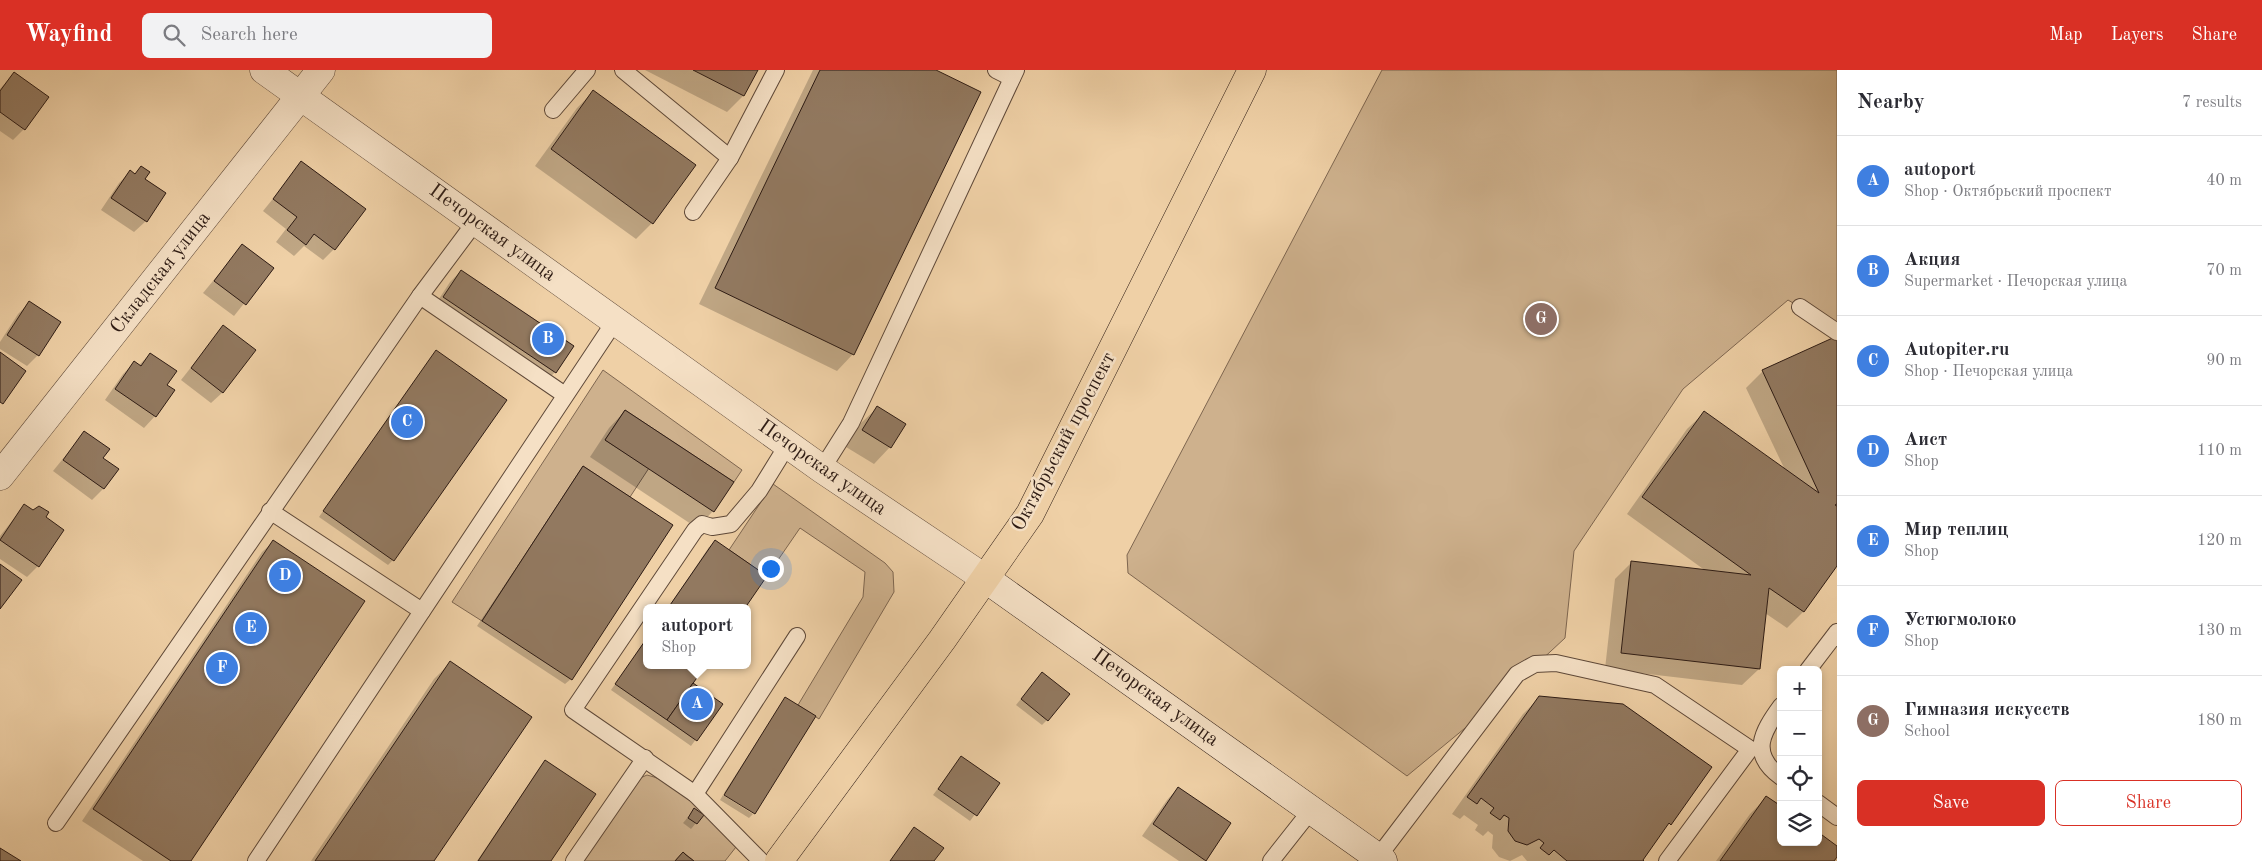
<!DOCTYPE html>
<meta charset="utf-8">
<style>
body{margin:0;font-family:"Old Standard TT",serif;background:#f2f2f3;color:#2b2b33}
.controls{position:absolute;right:15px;bottom:15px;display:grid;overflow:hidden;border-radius:8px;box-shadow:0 2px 8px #0003}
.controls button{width:45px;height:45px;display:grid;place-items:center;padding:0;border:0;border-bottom:1px solid #e1e1e2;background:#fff;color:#2b2b33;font:25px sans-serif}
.you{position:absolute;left:770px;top:498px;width:18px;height:18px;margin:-12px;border:4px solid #fff;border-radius:50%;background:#1a73e8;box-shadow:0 0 0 8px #1a73e833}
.badge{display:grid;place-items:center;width:32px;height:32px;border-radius:50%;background:#d93025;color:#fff;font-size:16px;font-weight:700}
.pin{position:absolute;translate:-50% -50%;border:2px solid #fff;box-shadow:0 1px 5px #0006}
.popup{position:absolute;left:643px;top:534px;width:108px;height:65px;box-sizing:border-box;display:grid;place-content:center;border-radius:8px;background:#fff;filter:drop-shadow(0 1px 4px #0005);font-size:16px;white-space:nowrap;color:#7c7c81}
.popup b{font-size:19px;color:#2b2b33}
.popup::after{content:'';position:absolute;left:50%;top:100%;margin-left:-10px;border:10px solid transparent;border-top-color:#fff}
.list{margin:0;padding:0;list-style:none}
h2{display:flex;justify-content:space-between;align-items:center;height:65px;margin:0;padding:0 20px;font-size:21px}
h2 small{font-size:16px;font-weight:400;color:#7c7c81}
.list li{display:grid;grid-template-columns:32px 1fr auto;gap:15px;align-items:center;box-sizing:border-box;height:90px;padding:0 20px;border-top:1px solid #e1e1e2}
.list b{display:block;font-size:19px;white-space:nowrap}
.list p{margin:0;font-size:16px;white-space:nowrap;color:#7c7c81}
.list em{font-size:16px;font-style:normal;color:#7c7c81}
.actions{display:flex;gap:10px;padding:15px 20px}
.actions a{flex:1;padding:11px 0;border:1px solid #d93025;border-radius:8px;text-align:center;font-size:18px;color:#d93025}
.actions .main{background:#d93025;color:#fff}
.icon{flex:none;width:28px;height:28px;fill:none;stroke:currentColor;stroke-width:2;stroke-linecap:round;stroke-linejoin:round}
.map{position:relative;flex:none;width:1837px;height:791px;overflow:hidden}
header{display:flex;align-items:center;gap:30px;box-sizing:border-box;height:70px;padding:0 25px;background:#d93025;color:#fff}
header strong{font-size:24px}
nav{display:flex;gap:28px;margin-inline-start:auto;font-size:18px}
.search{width:350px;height:45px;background:#f2f2f3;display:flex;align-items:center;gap:12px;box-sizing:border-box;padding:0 18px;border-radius:8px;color:#7c7c81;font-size:19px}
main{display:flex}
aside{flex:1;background:#fff}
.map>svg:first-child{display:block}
.green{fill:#ceb18d;stroke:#7e6650}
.shadow{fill:#0003}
.building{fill:#927960;stroke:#2d1b14}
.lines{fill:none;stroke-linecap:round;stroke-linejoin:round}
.lane-casing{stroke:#5e4838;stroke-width:18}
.street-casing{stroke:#5e4838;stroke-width:29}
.secondary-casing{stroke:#2d1b14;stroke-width:29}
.primary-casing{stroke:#2d1b14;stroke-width:29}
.lane{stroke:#f5e0c5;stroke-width:16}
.street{stroke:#f5e0c5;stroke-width:28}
.secondary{stroke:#f5e0c5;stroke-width:28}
.primary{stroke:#efd0a6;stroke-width:28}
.labels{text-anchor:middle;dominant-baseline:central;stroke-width:5;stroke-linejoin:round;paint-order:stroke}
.street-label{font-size:20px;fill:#2d1b14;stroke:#f5e0c5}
</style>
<header>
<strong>Wayfind</strong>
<div class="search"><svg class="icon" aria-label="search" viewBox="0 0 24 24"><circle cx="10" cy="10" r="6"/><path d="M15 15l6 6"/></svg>Search here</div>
<nav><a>Map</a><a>Layers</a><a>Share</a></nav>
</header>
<main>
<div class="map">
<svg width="1837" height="791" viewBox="0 0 1837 791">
<rect width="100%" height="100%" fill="#efd0a6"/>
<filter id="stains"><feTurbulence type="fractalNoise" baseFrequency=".004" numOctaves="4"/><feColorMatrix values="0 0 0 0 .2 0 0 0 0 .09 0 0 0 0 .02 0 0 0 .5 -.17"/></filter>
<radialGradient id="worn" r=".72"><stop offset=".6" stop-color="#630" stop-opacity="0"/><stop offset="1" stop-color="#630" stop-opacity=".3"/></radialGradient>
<g class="green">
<polygon points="1382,0 1837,0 1837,259 1788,230 1683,319 1574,481 1565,568 1493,635 1407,706 1128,503 1127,485"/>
<polygon points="603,300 742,400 734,412 625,340 605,370 649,398 630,427 583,396 482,551 452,532"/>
<polygon points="773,414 885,493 893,502 894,522 819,649 798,635 863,527 865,502 800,458 767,506 729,480"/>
<path d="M647,705C685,714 710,750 736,777L725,791H694L683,782L675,791H583L638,709Z"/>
</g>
<g class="shadow">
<polygon points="645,0 756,0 743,26 727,42"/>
<polygon points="813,0 933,0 853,284 837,301 699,234"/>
<polygon points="14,3 24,59 13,70 0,61 0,19"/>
<polygon points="593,22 652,153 636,169 535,96 577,38"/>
<polygon points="302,93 334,179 323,190 304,176 294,186 276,172 286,159 263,141"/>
<polygon points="141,98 146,151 134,162 101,140 119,113 130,102 134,105"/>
<polygon points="242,176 272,198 234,246 203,223"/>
<polygon points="461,201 555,302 544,314 433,238 450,212"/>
<polygon points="29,233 38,285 27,296 0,279 0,272 18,244"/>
<polygon points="223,257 223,322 211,333 181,310"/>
<polygon points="1837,267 1837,494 1803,542 1787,558 1765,543 1759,599 1742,615 1605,599 1615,509 1632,492 1706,501 1627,444 1687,359 1704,343 1785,400 1746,318 1763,301"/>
<polygon points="150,284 166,315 155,346 144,358 105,330 123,304 134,293 138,296"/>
<polygon points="431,287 393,490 388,495 319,447"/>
<polygon points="877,338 890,377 874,394 846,377 860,354"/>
<polygon points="625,341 713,441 697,458 590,387 609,358"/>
<polygon points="84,363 102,388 103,419 92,430 53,401"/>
<polygon points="583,398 571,609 565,614 477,556"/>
<polygon points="24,436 44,447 38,496 27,507 0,489 0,466"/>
<polygon points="274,471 189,791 143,791 82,751 262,482"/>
<polygon points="715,472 743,538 668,538 709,477"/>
<polygon points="647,568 647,595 691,614 721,635 691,676 611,620"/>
<polygon points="450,593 433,791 311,791 434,609"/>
<polygon points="1037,609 1047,650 1042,655 1016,635"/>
<polygon points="785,628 755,742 724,723"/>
<polygon points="1539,628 1641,790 1642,791 1527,791 1522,785 1510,791 1499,787 1492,778 1493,765 1488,761 1483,766 1475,760 1478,755 1464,745 1460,749 1452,744 1523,644"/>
<polygon points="961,688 998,713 970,751 933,725"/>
<polygon points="540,697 550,791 477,791"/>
<polygon points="1178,718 1205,790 1204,791 1179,791 1142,766 1167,730"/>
<polygon points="723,725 753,744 749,748 720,730"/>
<polygon points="1767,727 1781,772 1837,777 1837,785 1833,791 1716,791 1750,744"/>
<polygon points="694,740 696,753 691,759 683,753"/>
</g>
<g class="building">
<polygon points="693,0 758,0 744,26"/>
<polygon points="820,0 936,0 981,22 854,285 715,218"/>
<polygon points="14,2 49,27 25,60 0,42 0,21"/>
<polygon points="593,20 696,95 653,154 551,79"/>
<polygon points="301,91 366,139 335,180 314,164 306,175 287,160 297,147 273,129"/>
<polygon points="141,96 150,102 145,109 166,123 147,152 111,128 130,100 135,104"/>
<polygon points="242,174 274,198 246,235 214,211"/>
<polygon points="461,200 574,276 556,303 443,227"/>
<polygon points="29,231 61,252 39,286 7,265"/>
<polygon points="223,255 256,280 223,323 191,298"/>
<polygon points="1837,266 1837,434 1835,435 1837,436 1837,496 1804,542 1769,518 1760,599 1621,583 1631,491 1751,505 1642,427 1704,341 1819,423 1762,300"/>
<polygon points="436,280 507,330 394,491 323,441"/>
<polygon points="0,282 26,301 3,334 0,332"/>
<polygon points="150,283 177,301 167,315 175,320 156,347 115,319 134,291 141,296"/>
<polygon points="877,336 906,354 891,378 862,360"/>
<polygon points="625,340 734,412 714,442 605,370"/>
<polygon points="84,361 110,379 103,388 119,399 104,419 63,390"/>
<polygon points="583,396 673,455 572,610 482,551"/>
<polygon points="24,434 33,440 39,436 49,442 46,447 64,460 39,497 0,470"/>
<polygon points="273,470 365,531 191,791 171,791 93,739"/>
<polygon points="715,470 767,506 745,538 668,538"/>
<polygon points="0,494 22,510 0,539"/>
<polygon points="647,568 647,595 706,595 667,650 615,614"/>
<polygon points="450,591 532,647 434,791 315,791"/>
<polygon points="1042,602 1070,624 1048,651 1021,629"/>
<polygon points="693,613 723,634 697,671 667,650"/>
<polygon points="1539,626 1623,634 1712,697 1671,755 1669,753 1643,790 1644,791 1567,791 1554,780 1549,785 1540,778 1544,773 1539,769 1527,775 1515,771 1508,761 1509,748 1504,745 1500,750 1490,743 1494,738 1481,728 1477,734 1467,727"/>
<polygon points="785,627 816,646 755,744 724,725"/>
<polygon points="961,686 1000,713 977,746 938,719"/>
<polygon points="545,690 596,724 551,791 478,791"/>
<polygon points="1178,717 1231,753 1206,791 1153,754"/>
<polygon points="1766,726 1781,736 1781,772 1818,772 1818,762 1837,776 1837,787 1834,791 1720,791"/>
<polygon points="694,738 704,745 697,754 688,748"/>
<polygon points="914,757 944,778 934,791 890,791"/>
<polygon points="0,778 21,791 0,791"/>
<polygon points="683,782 686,785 694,791 675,791"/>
</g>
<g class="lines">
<g class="lane-casing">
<g id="lane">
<polyline points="623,0 730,88"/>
<polyline points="996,0 1012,8"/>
<polyline points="553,40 587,0"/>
<polyline points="693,142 730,88 776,0"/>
<polyline points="420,226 565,325"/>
<polyline points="1800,237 1837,262"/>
<polyline points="822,399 851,353 1016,0"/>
<polyline points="270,441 422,541"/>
<polyline points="1808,600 1837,562"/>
<path d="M1781,636C1762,662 1749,684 1781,707"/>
<polyline points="695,724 797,566"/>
<polyline points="1818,733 1837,747"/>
<polyline points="56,753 420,226 476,151"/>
<polyline points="1378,787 1517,604 1535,594 1556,593 1655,615 1750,679 1667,791"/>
<polyline points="256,791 615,251"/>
<polyline points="574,791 645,688"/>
<polyline points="761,791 695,724 573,640 695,460 702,454 712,457 731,454 759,421 788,374"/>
<polyline points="1271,791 1312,739"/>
</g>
</g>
<g class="street-casing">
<g id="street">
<polyline points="264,0 822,399 986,509"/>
<polyline points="0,406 321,0"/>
</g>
</g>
<g class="secondary-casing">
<polyline id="secondary" points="986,509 1383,791"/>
</g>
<g class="primary-casing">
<polyline id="primary" points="779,791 942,570 1030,444 1252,0"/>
</g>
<use href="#lane" class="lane"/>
<use href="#street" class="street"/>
<use href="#secondary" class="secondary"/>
<use href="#primary" class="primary"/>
</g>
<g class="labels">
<g class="street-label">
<text transform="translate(492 163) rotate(36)">Печорская улица</text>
<text transform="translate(161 203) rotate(-52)">Складская улица</text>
<text transform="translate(1064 372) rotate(-62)">Октябрьский проспект</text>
<text transform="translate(822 398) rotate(35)">Печорская улица</text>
<text transform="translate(1155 628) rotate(36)">Печорская улица</text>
</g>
</g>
<rect width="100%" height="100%" filter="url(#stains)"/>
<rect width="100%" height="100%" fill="url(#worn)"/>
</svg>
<div class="controls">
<button>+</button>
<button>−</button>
<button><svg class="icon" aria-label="locate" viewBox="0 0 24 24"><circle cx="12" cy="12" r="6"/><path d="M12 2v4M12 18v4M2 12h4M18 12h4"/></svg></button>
<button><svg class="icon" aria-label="layers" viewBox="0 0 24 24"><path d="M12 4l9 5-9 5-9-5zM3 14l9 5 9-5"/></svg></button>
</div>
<div class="you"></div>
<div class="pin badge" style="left:697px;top:634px;background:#3f7fe0">A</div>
<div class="popup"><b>autoport</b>Shop</div>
<div class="pin badge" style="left:548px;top:269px;background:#3f7fe0">B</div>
<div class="pin badge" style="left:407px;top:352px;background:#3f7fe0">C</div>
<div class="pin badge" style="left:285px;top:506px;background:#3f7fe0">D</div>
<div class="pin badge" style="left:251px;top:558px;background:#3f7fe0">E</div>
<div class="pin badge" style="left:222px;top:598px;background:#3f7fe0">F</div>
<div class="pin badge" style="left:1541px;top:249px;background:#8d6e63">G</div>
</div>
<aside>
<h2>Nearby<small>7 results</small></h2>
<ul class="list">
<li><span class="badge" style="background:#3f7fe0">A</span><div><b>autoport</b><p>Shop · Октябрьский проспект</p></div><em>40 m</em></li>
<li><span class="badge" style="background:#3f7fe0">B</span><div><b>Акция</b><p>Supermarket · Печорская улица</p></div><em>70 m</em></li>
<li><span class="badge" style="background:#3f7fe0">C</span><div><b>Autopiter.ru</b><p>Shop · Печорская улица</p></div><em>90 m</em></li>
<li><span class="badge" style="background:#3f7fe0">D</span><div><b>Аист</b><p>Shop</p></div><em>110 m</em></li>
<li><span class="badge" style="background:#3f7fe0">E</span><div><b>Мир теплиц</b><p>Shop</p></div><em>120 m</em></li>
<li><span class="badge" style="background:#3f7fe0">F</span><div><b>Устюгмолоко</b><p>Shop</p></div><em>130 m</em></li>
<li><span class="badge" style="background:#8d6e63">G</span><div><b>Гимназия искусств</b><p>School</p></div><em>180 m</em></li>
</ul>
<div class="actions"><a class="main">Save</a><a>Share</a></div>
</aside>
</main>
